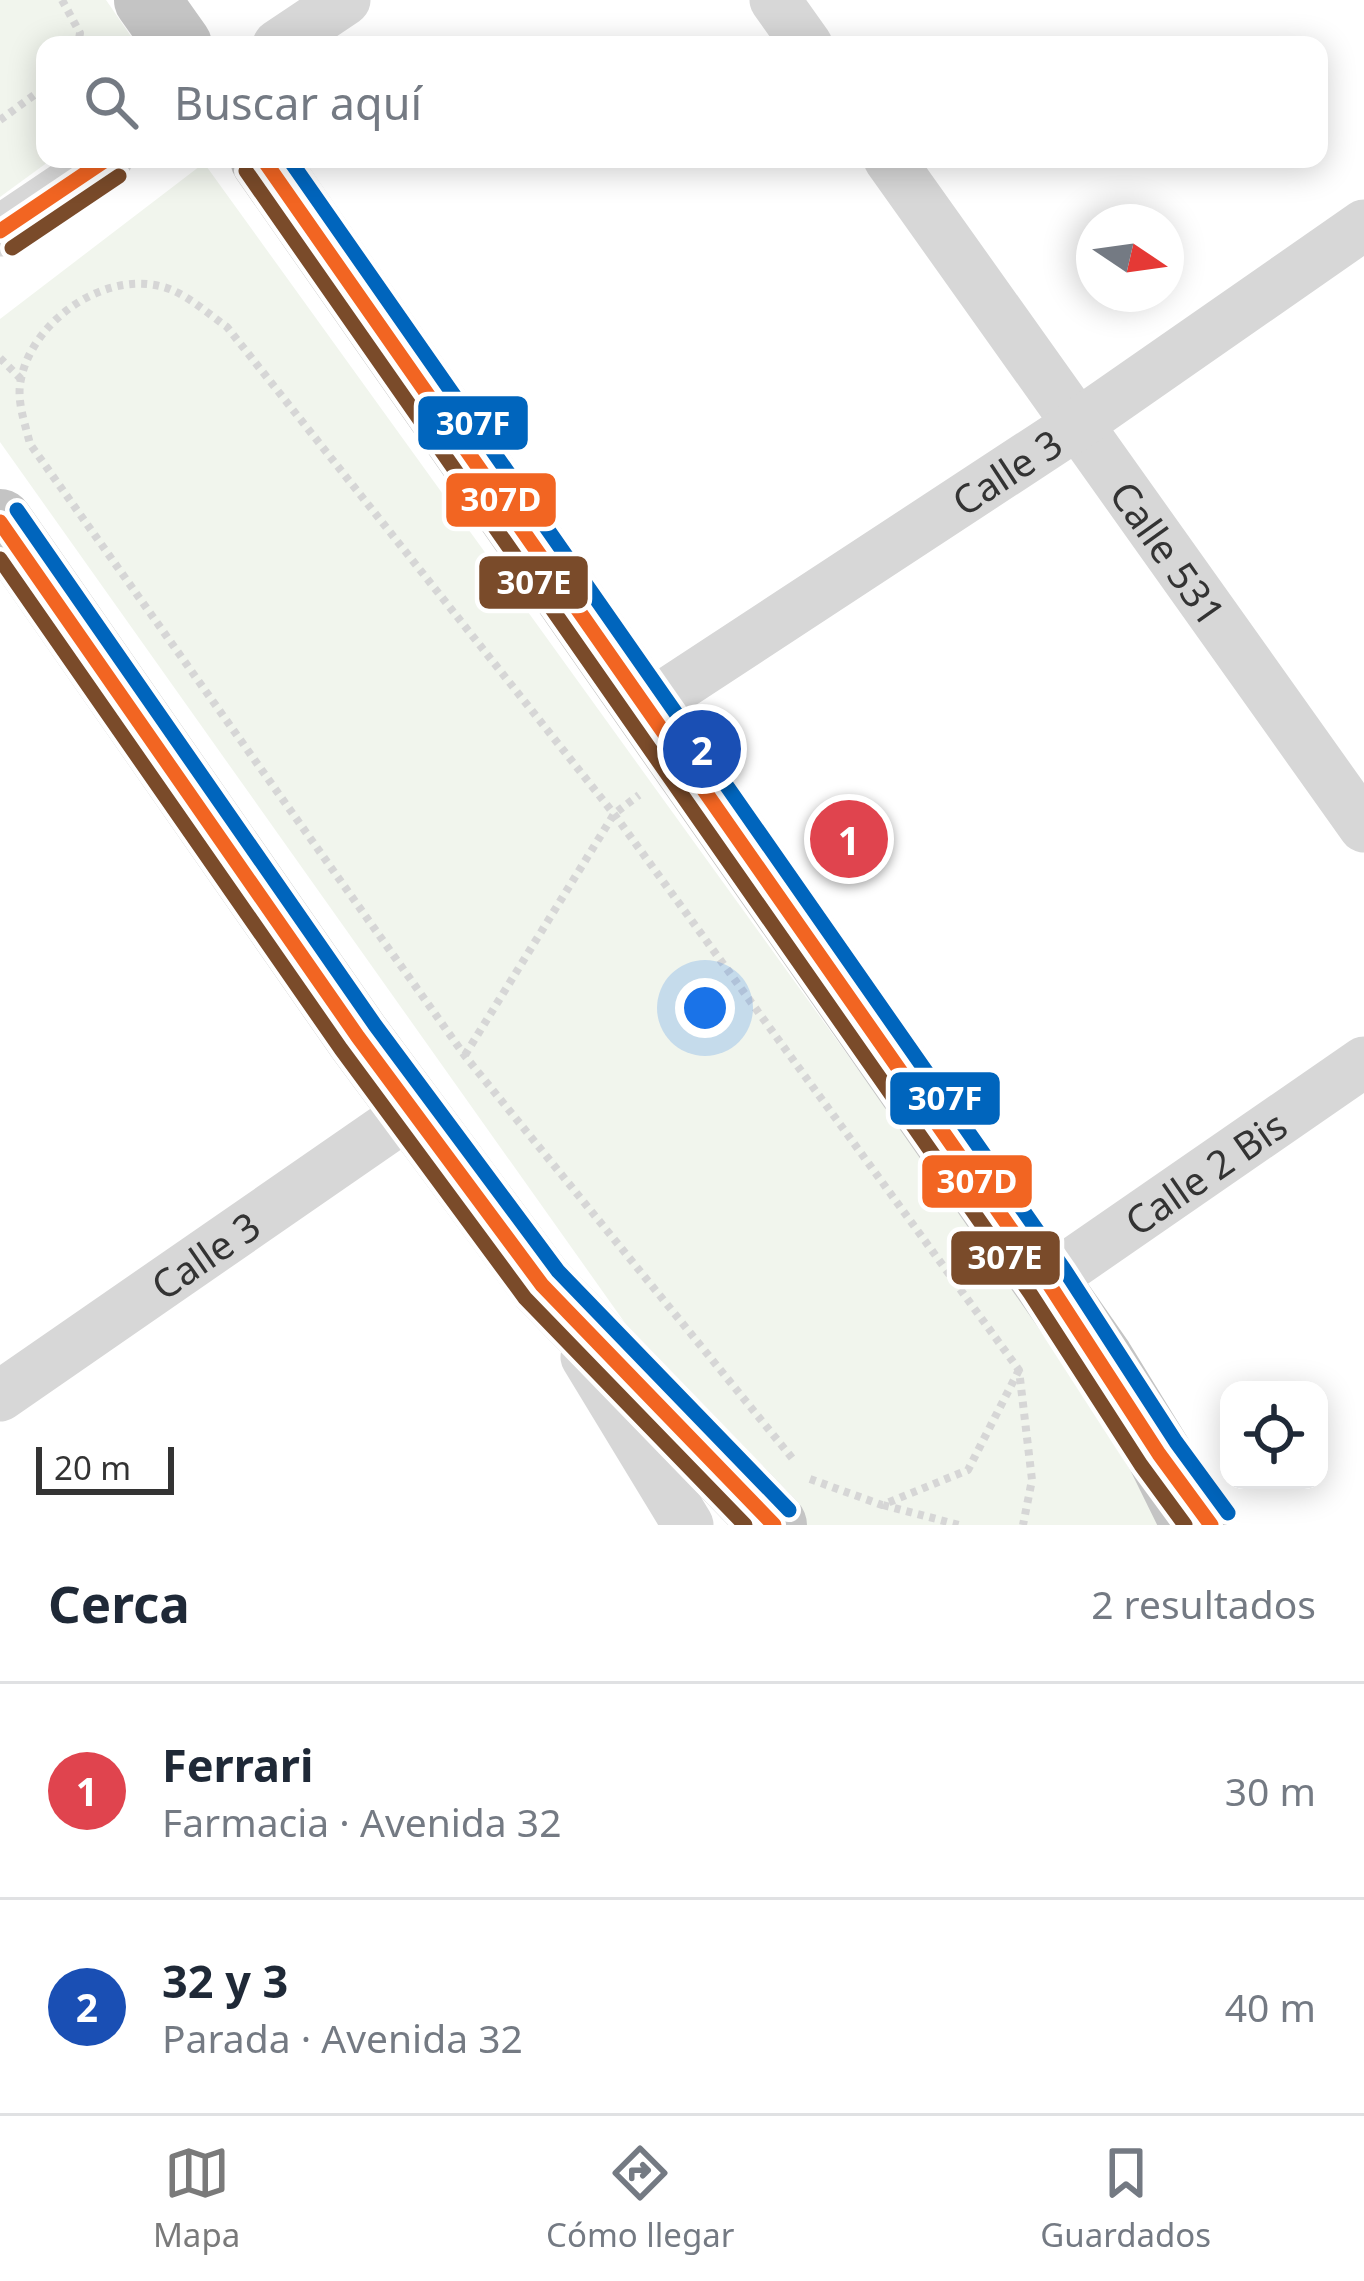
<!DOCTYPE html>
<html lang="es">
<meta charset="utf-8">
<style>
body{margin:0;font-family:"Noto Sans",sans-serif;background:#f2f2f3;color:#1f2937}
.controls{position:absolute;right:36px;bottom:36px;display:grid;overflow:hidden;border-radius:24px;box-shadow:0 6px 30px #0003}
.controls button{width:108px;height:108px;display:grid;place-items:center;padding:0;border:0;border-bottom:3px solid #e0e1e3;background:#fff;color:#1f2937;font:60px sans-serif}
.compass{position:absolute;left:1076px;top:204px;width:108px;height:108px;border-radius:50%;background:#fff;box-shadow:0 6px 30px #0003;rotate:103deg}
.scale{position:absolute;left:36px;bottom:30px;width:138px;box-sizing:border-box;padding-left:12px;border:6px solid #333;border-top:0;font-size:33px;line-height:42px;white-space:nowrap;color:#333;-webkit-text-stroke:9px #fff;paint-order:stroke}
.you{position:absolute;left:705px;top:1008px;width:42px;height:42px;margin:-30px;border:9px solid #fff;border-radius:50%;background:#1a73e8;box-shadow:0 0 0 18px #1a73e833}
.badge{display:grid;place-items:center;width:78px;height:78px;border-radius:50%;background:#7a7a7a;color:#fff;font-size:39px;font-weight:700}
.pin{position:absolute;translate:-50% -50%;border:6px solid #fff;box-shadow:0 3px 12px #0006}
.list{margin:0;padding:0;list-style:none}
h2{display:flex;justify-content:space-between;align-items:center;height:156px;margin:0;padding:0 48px;font-size:51px}
h2 small{font-size:39px;font-weight:400;color:#747a83}
.list li{display:grid;grid-template-columns:78px 1fr auto;gap:36px;align-items:center;box-sizing:border-box;height:216px;padding:0 48px;border-top:3px solid #e0e1e3}
.list b{display:block;font-size:45px;white-space:nowrap}
.list p{margin:0;font-size:39px;white-space:nowrap;color:#747a83}
.list em{font-size:39px;font-style:normal;color:#747a83}
.icon{flex:none;width:66px;height:66px;fill:none;stroke:currentColor;stroke-width:2;stroke-linecap:round;stroke-linejoin:round}
.map{position:relative;flex:none;width:1364px;height:1525px;overflow:hidden}
.search{position:absolute;background:#fff;box-shadow:0 6px 30px #0003;left:36px;right:36px;top:36px;height:132px;display:flex;align-items:center;gap:30px;box-sizing:border-box;padding:0 42px;border-radius:24px;color:#747a83;font-size:45px}
.sheet{height:588px;background:#fff}
nav{display:flex;justify-content:space-around;align-items:center;box-sizing:border-box;height:168px;border-top:3px solid #e0e1e3;background:#fff;font-size:33px;color:#747a83}
nav a{display:grid;justify-items:center;gap:6px}
nav .on{color:#7a7a7a}
.map>svg:first-child{display:block}
.green{fill:#f1f5ed}
.lines{fill:none;stroke-linecap:round;stroke-linejoin:round}
.path{stroke:#d6d6d6;stroke-width:8;stroke-dasharray:6 6;stroke-linecap:butt}
.minor{stroke:#d7d7d7;stroke-width:51}
.highway{stroke:#c4c4c4;stroke-width:66}
.bus-1-casing{stroke:#fff;stroke-width:24}
.bus-2-casing{stroke:#fff;stroke-width:24}
.bus-3-casing{stroke:#fff;stroke-width:24}
.bus-1{stroke:#f26522;stroke-width:15}
.bus-2{stroke:#7a4b2a;stroke-width:15}
.bus-3{stroke:#0065bd;stroke-width:15}
.labels{text-anchor:middle;dominant-baseline:central;stroke-width:12;stroke-linejoin:round;paint-order:stroke}
.street-label{font-size:39px;fill:#333;stroke:#fff}
.line-badge{stroke:#fff;stroke-width:4.5}
.badge-label{font-size:33px;text-anchor:middle;font-weight:bold;fill:#fff}
</style>
<div class="map">
<svg width="1364" height="1525" viewBox="0 0 1364 1525">
<rect width="100%" height="100%" fill="#fff"/>
<g class="green">
<polygon points="0,0 106,0 137,45 45,45 45,159 52,159 0,197"/>
<polygon points="204,163 1098,1402 1160,1525 794,1525 730,1471 0,442 0,319"/>
</g>
<g class="lines">
<g class="path">
<polyline points="62,0 80,33 78,45"/>
<polyline points="0,120 45,87"/>
<polyline points="0,358 21,379"/>
<polyline points="465,1055 614,814 639,795"/>
<path d="M792,1458L465,1056L30,444C25,423 16,400 21,379C33,318 112,265 172,290C191,298 210,315 227,327L614,814L1019,1370L1032,1480L1023,1525"/>
<polyline points="810,1479 882,1505 968,1470 1019,1370"/>
<polyline points="883,1505 959,1525"/>
</g>
<g class="minor">
<polyline points="775,0 807,45"/>
<polyline points="278,45 345,0"/>
<path id="s1" d="M889,159L1364,827"/>
<polyline points="0,231 107,159"/>
<path id="s2" d="M645,708L1078,424L1364,225"/>
<path id="s3" d="M1047,1281L1364,1062"/>
<polyline points="586,1357 688,1525"/>
<path id="s4" d="M0,1396L412,1111"/>
</g>
<g class="highway">
<polyline points="147,0 179,45"/>
<polyline points="263,159 1101,1360 1159,1454 1194,1525"/>
<polyline points="0,522 358,1037 542,1285 774,1525"/>
</g>
<g class="bus-1-casing">
<g id="bus-1">
<polyline points="263,159 1047,1281 1159,1454 1211,1525"/>
<polyline points="0,231 107,159"/>
<polyline points="0,522 358,1037 542,1285 774,1525"/>
</g>
</g>
<g class="bus-2-casing">
<g id="bus-2">
<polyline points="246,171 1030,1293 1141,1465 1185,1525"/>
<polyline points="12,248 119,176"/>
<polyline points="0,559 341,1049 525,1298 745,1525"/>
</g>
</g>
<g class="bus-3-casing">
<g id="bus-3">
<polyline points="289,159 1064,1269 1176,1442 1228,1513"/>
<polyline points="17,510 375,1025 558,1271 789,1510"/>
</g>
</g>
<use href="#bus-1" class="bus-1"/>
<use href="#bus-2" class="bus-2"/>
<use href="#bus-3" class="bus-3"/>
</g>
<g class="labels">
<g class="street-label">
<text stroke="none"><textPath href="#s2" startOffset="432">Calle 3</textPath></text>
<text stroke="none"><textPath href="#s1" startOffset="483">Calle 531</textPath></text>
<text stroke="none"><textPath href="#s3" startOffset="192">Calle 2 Bis</textPath></text>
<text stroke="none"><textPath href="#s4" startOffset="249">Calle 3</textPath></text>
</g>
</g>
<g class="line-badge">
<rect x="416" y="394" width="114" height="58" rx="12" fill="#0065bd"/>
<rect x="444" y="471" width="114" height="58" rx="12" fill="#f26522"/>
<rect x="477" y="554" width="113" height="57" rx="12" fill="#7a4b2a"/>
<rect x="888" y="1070" width="114" height="57" rx="12" fill="#0065bd"/>
<rect x="920" y="1153" width="114" height="57" rx="12" fill="#f26522"/>
<rect x="949" y="1229" width="113" height="58" rx="12" fill="#7a4b2a"/>
</g>
<g class="badge-label">
<text x="473" y="435">307F</text>
<text x="501" y="511">307D</text>
<text x="534" y="594">307E</text>
<text x="945" y="1110">307F</text>
<text x="977" y="1193">307D</text>
<text x="1005" y="1269">307E</text>
</g>
</svg>
<div class="controls">
<button><svg class="icon" aria-label="locate" viewBox="0 0 24 24"><circle cx="12" cy="12" r="6"/><path d="M12 2v4M12 18v4M2 12h4M18 12h4"/></svg></button>
</div>
<svg class="compass" viewBox="-18 -18 36 36"><path d="M0-13l5 13h-10z" fill="#e53935"/><path d="M0 13l5-13h-10z" fill="#747a83"/></svg>
<div class="scale">20 m</div>
<div class="you"></div>
<div class="pin badge" style="left:849px;top:839px;background:#e0444e">1</div>
<div class="pin badge" style="left:702px;top:749px;background:#1a4fb4">2</div>
<div class="search"><svg class="icon" aria-label="search" viewBox="0 0 24 24"><circle cx="10" cy="10" r="6"/><path d="M15 15l6 6"/></svg>Buscar aquí</div>
</div>
<section class="sheet">
<h2>Cerca<small>2 resultados</small></h2>
<ul class="list">
<li><span class="badge" style="background:#e0444e">1</span><div><b>Ferrari</b><p>Farmacia · Avenida 32</p></div><em>30 m</em></li>
<li><span class="badge" style="background:#1a4fb4">2</span><div><b>32 y 3</b><p>Parada · Avenida 32</p></div><em>40 m</em></li>
</ul>
</section>
<nav>
<a class="on"><svg class="icon" aria-label="map" viewBox="0 0 24 24"><path d="M3 6l6-2 6 2 6-2v14l-6 2-6-2-6 2zM9 4v14M15 6v14"/></svg>Mapa</a>
<a><svg class="icon" aria-label="directions" viewBox="0 0 24 24"><path d="M12 3l9 9-9 9-9-9zM9 14v-3h6M13 9l2 2-2 2"/></svg>Cómo llegar</a>
<a><svg class="icon" aria-label="saved" viewBox="0 0 24 24"><path d="M7 4h10v16l-5-4-5 4z"/></svg>Guardados</a>
</nav>
